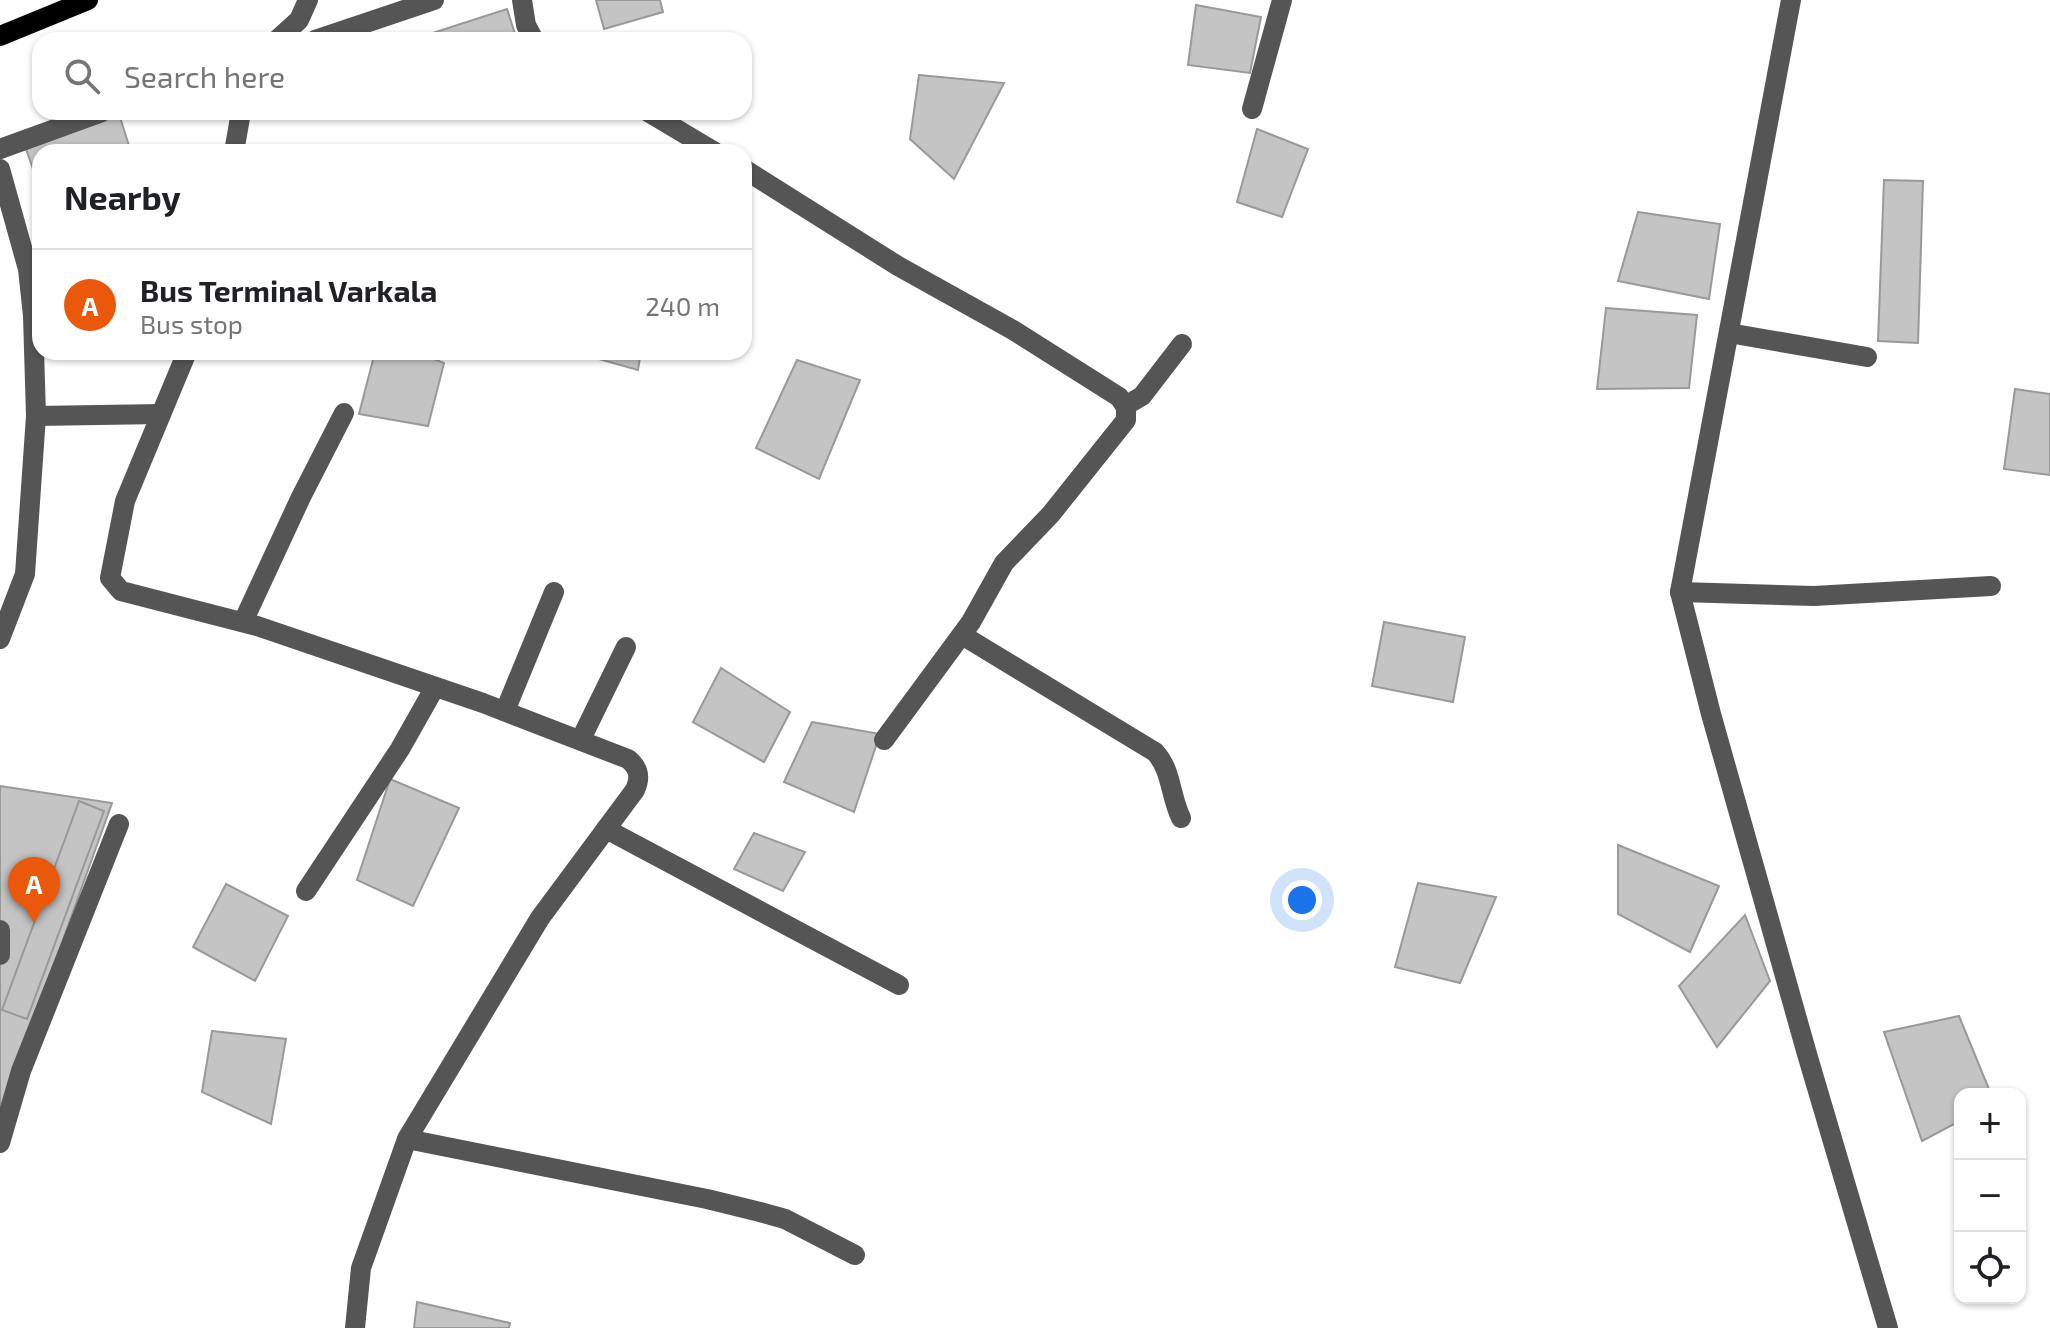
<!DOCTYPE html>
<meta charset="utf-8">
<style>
body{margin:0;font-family:"Exo 2",sans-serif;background:#f2f2f2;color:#202124}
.controls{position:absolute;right:24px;bottom:24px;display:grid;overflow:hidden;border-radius:16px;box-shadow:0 2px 6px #0004}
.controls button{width:72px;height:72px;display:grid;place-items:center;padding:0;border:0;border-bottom:2px solid #e0e0e0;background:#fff;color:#202124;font:40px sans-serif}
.you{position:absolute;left:1302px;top:900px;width:28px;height:28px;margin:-20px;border:6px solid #fff;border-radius:50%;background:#1a73e8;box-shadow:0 0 0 12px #1a73e833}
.badge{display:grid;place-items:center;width:52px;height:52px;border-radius:50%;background:#ea580c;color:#fff;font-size:26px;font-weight:700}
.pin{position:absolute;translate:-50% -66px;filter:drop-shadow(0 2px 4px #0008)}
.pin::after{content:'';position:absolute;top:42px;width:28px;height:24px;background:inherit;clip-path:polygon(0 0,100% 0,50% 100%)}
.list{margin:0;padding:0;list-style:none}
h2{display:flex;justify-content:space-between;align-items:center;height:104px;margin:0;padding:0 32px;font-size:34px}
h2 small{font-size:26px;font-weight:400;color:#757577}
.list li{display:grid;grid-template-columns:52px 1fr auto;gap:24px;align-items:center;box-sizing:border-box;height:112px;padding:0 32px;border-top:2px solid #e0e0e0}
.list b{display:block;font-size:30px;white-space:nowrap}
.list p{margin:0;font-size:26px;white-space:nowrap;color:#757577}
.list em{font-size:26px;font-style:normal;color:#757577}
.icon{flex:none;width:44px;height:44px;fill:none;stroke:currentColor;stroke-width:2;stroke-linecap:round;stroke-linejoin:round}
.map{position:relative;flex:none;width:2050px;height:1328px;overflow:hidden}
.search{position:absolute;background:#fff;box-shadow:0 2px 6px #0004;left:32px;top:32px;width:720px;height:88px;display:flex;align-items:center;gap:20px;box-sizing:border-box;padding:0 28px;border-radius:24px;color:#757577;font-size:30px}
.panel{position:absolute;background:#fff;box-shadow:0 2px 6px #0004;left:32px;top:144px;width:720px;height:216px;border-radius:24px}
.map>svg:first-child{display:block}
.building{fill:#c4c4c4;stroke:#999;stroke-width:2}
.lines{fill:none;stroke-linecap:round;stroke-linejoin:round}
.minor{stroke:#555;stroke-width:20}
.major{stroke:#000;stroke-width:20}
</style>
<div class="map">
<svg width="2050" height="1328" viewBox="0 0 2050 1328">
<rect width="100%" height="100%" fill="#fff"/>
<g class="building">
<polygon points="596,0 660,0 663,12 604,29"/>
<polygon points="1196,5 1261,17 1250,73 1188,65"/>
<polygon points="507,9 517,40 411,40"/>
<polygon points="919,75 1004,83 954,179 910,139"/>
<polygon points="119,114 131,152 40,152 40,189 26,149"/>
<polygon points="1257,129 1308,149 1282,217 1237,202"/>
<polygon points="1884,180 1923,181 1918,343 1878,341"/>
<polygon points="1638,212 1720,224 1709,299 1618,281"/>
<polygon points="1606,308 1697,315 1689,388 1597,389"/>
<polygon points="375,352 417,352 444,363 428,426 359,414"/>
<polygon points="574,352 641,352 638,370"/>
<polygon points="797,360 860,380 819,479 756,448"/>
<polygon points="2015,389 2050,394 2050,475 2004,469"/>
<polygon points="1384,622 1465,637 1453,702 1372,686"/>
<polygon points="721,668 790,712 764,762 693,722"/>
<polygon points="812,722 880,734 854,812 784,782"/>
<polygon points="390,779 459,808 413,906 357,880"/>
<polygon points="0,786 112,803 26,1043 0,1132"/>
<polygon points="79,801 104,811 27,1019 2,1010"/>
<polygon points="754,833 805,852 783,891 734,869"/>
<polygon points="1618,845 1719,886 1690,952 1618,914"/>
<polygon points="1418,883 1496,897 1460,983 1395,967"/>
<polygon points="226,884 288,916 255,981 193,947"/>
<polygon points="1745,915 1770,981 1717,1047 1679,986"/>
<polygon points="1959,1016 1991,1094 1960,1094 1960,1121 1922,1141 1884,1032"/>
<polygon points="212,1031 286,1039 271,1124 202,1092"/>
<polygon points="417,1302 510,1323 509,1328 414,1328"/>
</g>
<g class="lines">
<g class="minor">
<polyline points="522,0 526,25 534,40"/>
<polyline points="1791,0 1680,592 1711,714 1807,1054 1888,1328"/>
<polyline points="277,40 299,20 308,0"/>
<polyline points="315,40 434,0"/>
<polyline points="1252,109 1282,0"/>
<polyline points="648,112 715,152"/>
<polyline points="0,149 102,112"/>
<polyline points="234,152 241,112"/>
<polyline points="0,169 28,269 33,316 36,416 25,574 0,639"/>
<polyline points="744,169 898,266 1013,330 1119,397 1126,407 1126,420 1051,514 1004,563 971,622 884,740"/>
<polyline points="1729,333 1867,357"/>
<path d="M187,352L125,501L110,578L121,591L257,626L483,703L628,759C639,768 641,777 635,790L540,918L407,1139L361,1268L355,1328"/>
<polyline points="1125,406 1142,396 1182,344"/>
<polyline points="36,416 161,414"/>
<polyline points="1680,592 1814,596 1991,586"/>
<polyline points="243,622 301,497 344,413"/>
<path d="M962,635L1155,752C1172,770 1170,796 1181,818"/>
<polyline points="505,711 554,592"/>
<polyline points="581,739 626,647"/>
<polyline points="606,829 899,985"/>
<polyline points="306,891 400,749 435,687"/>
<polyline points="0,930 0,955"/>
<polyline points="407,1139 707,1199 760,1212 785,1219 855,1255"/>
<polyline points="0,1143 21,1071 119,824"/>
</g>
<polyline class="major" points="0,36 88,0"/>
</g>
</svg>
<div class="controls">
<button>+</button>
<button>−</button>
<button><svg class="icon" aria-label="locate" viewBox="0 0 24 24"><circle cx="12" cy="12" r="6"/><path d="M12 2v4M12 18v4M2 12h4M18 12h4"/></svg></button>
</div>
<div class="you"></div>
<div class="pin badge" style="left:34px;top:923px">A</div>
<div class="search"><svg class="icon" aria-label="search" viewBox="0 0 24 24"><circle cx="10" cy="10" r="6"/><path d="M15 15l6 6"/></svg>Search here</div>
<section class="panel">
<h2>Nearby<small></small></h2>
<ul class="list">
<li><span class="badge">A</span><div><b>Bus Terminal Varkala</b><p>Bus stop</p></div><em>240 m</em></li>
</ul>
</section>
</div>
